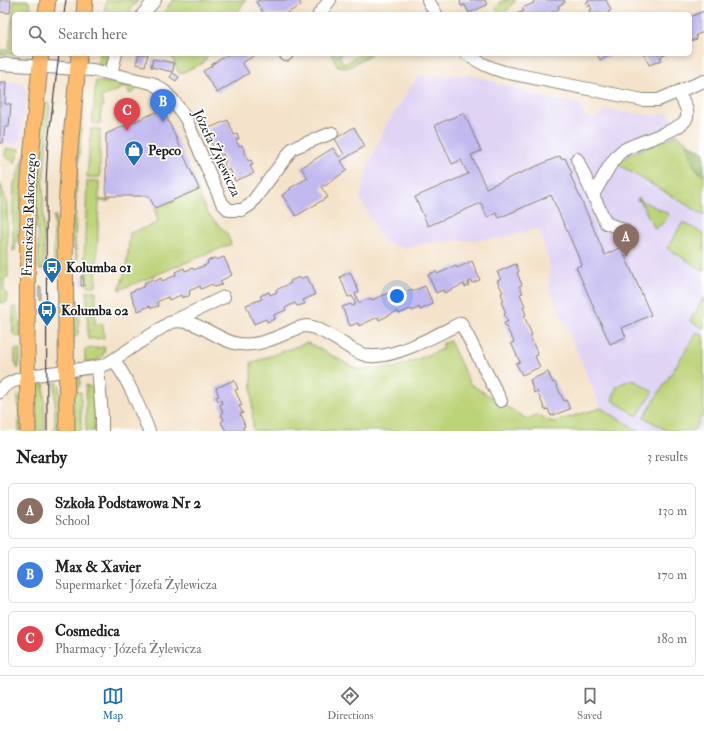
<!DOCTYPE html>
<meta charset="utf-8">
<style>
body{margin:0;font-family:"IM FELL Double Pica",serif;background:#f2f2f2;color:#202124}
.you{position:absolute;left:397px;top:296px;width:14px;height:14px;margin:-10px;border:3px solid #fff;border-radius:50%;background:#1a73e8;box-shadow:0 0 0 6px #1a73e833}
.badge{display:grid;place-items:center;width:26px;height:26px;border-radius:50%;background:#1f6fb2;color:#fff;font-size:13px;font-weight:700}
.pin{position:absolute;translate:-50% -33px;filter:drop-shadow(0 1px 2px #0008)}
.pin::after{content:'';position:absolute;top:21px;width:14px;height:12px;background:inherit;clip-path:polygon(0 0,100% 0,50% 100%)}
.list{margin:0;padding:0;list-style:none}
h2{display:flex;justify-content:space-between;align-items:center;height:52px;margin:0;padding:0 16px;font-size:17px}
h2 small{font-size:13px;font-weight:400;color:#757577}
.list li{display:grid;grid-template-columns:26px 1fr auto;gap:12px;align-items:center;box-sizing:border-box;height:56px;margin:0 8px 8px;padding:0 8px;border:1px solid #e0e0e0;border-radius:6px}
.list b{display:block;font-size:15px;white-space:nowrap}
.list p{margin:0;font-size:13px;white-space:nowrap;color:#757577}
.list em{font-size:13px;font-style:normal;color:#757577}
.icon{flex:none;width:22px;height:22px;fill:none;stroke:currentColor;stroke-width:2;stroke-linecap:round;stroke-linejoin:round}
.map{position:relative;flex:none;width:704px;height:431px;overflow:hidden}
.search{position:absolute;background:#fff;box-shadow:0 2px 6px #0003;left:12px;right:12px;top:12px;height:44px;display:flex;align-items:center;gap:10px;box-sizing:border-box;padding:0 14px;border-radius:6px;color:#757577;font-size:15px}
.sheet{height:244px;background:#fff}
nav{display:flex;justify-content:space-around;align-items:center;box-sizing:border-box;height:56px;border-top:1px solid #e0e0e0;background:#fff;font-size:11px;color:#757577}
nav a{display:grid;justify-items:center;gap:2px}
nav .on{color:#1f6fb2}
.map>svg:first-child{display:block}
.built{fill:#e0d4f4}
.green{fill:#bcd377;stroke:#6c784a}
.forest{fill:#95b568;stroke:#586842}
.building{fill:#c2b9ef}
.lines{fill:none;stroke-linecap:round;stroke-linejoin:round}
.minor-casing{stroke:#888073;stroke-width:14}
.major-casing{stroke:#888073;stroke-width:17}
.minor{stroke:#fff;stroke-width:12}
.major{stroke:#febc70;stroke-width:15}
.tram{stroke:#1c1c1c;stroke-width:1}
.labels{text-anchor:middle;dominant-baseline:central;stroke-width:3.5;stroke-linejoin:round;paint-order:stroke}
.poi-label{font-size:14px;font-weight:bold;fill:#1c1c1c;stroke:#fff;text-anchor:start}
.street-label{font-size:14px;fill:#1c1c1c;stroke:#fff}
</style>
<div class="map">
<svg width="704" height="431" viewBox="0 0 704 431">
<rect width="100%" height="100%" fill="#fff"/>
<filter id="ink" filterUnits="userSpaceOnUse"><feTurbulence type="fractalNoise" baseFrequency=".025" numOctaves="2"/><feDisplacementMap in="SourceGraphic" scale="8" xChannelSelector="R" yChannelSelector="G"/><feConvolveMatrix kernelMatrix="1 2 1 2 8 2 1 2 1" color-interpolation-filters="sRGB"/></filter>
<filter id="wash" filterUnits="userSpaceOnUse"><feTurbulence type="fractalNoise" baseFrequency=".012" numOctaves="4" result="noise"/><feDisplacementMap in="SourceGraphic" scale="16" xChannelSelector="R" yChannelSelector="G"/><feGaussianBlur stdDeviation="0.9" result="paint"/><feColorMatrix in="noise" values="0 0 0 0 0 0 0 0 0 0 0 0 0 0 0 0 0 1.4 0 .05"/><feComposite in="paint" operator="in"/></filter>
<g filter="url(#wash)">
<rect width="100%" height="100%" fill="#f4e3ca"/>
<g class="built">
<polygon points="473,75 545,98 580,104 586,117 596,119 605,109 652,116 670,112 677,135 632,153 626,157 620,165 704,215 704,422 697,431 639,431 601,408 549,286 550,265 539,228 501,238 426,243 405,248 383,242 360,198 369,164 386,125 418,76"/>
<polygon points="0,80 23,83 26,91 20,145 0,143"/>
</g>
<g class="green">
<polygon points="14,0 28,0 33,14 14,14 14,54 17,54 0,54 0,50 9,50"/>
<polygon points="106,0 138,0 129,10 133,14 104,14"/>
<polygon points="173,0 246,0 236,14 162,14"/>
<polygon points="503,0 516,0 504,14 499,14 496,8"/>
<polygon points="99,54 111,54 106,64 101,66 98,65"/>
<polygon points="171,54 209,54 203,63 179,74"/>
<polygon points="331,54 342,54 339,56 343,63 345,64 361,54 371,54 347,68 338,66"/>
<polygon points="96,81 135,87 136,89 135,91 130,94 126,87 101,97 104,106 101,108 100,124 92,123"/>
<polygon points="43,103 50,104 43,184 44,269 39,269 38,232 35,184"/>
<polygon points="80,107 82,108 83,111 76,194 75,243 78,261 77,262 71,236"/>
<polygon points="91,129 100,129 100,177 87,177"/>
<path d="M677,135L687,142C689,159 692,165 704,177V215L619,165L626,157L632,153Z"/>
<polygon points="6,149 20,149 15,163 5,156"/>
<polygon points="24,157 19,226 15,250 13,251 13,204 14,184"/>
<polygon points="87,181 99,181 99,200 109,200 109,201 99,201 96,286 87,286 87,272 84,265"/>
<polygon points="0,183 7,203 8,277 4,278 4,288 7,296 7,302 0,303"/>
<polygon points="199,189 198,191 207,213 227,234 231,244 119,290 126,270 130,233 158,223 155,208"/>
<polygon points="638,198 640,198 640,200 669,214 665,221 655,229 640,201 637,200"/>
<polygon points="54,216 56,216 59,244 60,269 54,269"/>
<polygon points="683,222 704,234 704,271 667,248"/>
<polygon points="87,291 96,291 95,324 103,324 104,338 88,339"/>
<polygon points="704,297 704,329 690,321"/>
<polygon points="13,307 16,307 20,323 21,337 15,336 13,333"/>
<polygon points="76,307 79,310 79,330 77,336 73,338"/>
<polygon points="697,332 704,336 704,413 693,431 667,431 644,417"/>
<polygon points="450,341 470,384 527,419 536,415 553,422 601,408 639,431 253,431 251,363 306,343 310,344 357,369 369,369 394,368 443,349 442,344"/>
<path d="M105,347C104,358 97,363 85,362V349Z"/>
<polygon points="15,349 20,349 20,361 18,369 15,362"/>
<polygon points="80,377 80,385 77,389 77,392 81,392 81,431 74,431 73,386 76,379"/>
<polygon points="632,379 653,392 637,416 612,400 617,386"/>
<polygon points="44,383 45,431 36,431 36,388 39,385"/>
<polygon points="55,383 58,383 60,385 60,431 55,431"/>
<polygon points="86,385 94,389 95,431 86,431"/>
<polygon points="18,396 22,400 22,431 19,431"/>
</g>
<path class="forest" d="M687,142L704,153V177C692,165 689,159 687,142Z"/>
<g id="blocks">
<g class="building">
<polygon points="0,0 11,0 10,13 0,12"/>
<polygon points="259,0 299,0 301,5 286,14 264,14 256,2"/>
<polygon points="460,0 485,0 487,5 469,13 465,5 461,6"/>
<polygon points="535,0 564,0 565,2 558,6 559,9 548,14 516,14 524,11 522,8 534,3 533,1"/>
<polygon points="588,0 606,0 611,10 608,12 609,14 591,14 589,10 592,9 590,5 587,7 586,3 588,1"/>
<polygon points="704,11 704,32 696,35 697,39 690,41 690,17"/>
<polygon points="139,54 148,54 145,66 136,64"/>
<polygon points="229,54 257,54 242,63 249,73 217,93 203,71 212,66 211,65"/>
<polygon points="597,54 614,54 600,60"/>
<polygon points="644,54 667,54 660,57 662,60 649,65"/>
<polygon points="153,59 174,63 173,72 151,67"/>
<polygon points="173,73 179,77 176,81 170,77"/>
<polygon points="0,82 6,82 5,104 11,104 9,127 5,127 3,143 0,143"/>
<polygon points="163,109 199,189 155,208 149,196 106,196 106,134"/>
<polygon points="464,113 481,151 471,155 486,188 560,156 561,159 565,158 572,173 570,174 605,255 621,247 651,315 622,328 626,337 610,344 576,267 582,265 551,195 499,218 496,213 487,217 481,203 428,226 415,197 468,174 461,160 452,164 435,125"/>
<polygon points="228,120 234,135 237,134 239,139 236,140 239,146 242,145 248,161 251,160 253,165 250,166 254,173 235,181 230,169 226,171 224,163 226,161 223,154 221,156 216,144 212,145 210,137 213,136 209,128"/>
<polygon points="354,127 365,146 341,161 347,170 325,186 324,185 321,187 328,197 296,216 282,195 291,189 290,188 308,178 301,168 333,148 339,157 344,154 335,139"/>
<polygon points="224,257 232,275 220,281 222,285 214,287 212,284 201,289 200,286 189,291 190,295 187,297 186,296 182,298 181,295 169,300 168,297 157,302 159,306 151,308 150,306 138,311 130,292 145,286 144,283 153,279 154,282 161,278 162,281 176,275 175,272 184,268 185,271 193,268 194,270 208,264 207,261 215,258 217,260"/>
<polygon points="472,261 480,280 472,283 471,281 468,282 469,285 465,287 464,284 444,293 443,290 436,293 428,275 436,271 437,274 456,266 457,268"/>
<polygon points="516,264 519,272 517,273 522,285 519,286 523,293 520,294 525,306 523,307 526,315 524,316 532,335 530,336 538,355 535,356 540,367 522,375 516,363 520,362 511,343 514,342 504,323 508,322 504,314 506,313 501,302 504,301 501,293 503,292 497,281 501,279 497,272"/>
<polygon points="350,272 359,292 355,294 359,303 371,298 372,300 391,292 392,294 404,289 405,292 412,289 413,291 425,286 433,304 420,310 419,307 412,311 411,309 399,314 398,311 379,320 378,317 359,326 358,323 350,326 342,307 351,304 352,306 355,305 355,302 352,296 348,297 340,277"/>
<polygon points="81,276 83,276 84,286 81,286"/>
<polygon points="307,276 315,295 303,300 305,304 297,306 295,303 285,308 286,310 274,315 275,319 267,322 266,319 254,324 246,305 262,299 260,296 269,292 270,295 277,292 276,290 291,283 290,281 299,277 300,279"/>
<rect x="39" y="287" width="2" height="12"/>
<polygon points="548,372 553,383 555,382 564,401 566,400 570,409 551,416 548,409 545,410 537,391 534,393 530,380"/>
<polygon points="234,380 238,389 235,390 242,405 239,406 243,413 240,414 245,426 243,427 244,431 226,431 221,422 224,420 221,413 223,412 220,405 222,403 221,400 218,401 216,397 219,396 216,388"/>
</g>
</g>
</g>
<g filter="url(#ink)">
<use href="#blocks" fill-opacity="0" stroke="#888073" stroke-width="1"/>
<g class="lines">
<g class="minor-casing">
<g id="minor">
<polyline points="428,0 436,14"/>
<polyline points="143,14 155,0"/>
<polyline points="319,14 330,0"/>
<path d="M467,54C479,63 490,68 504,72L643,100H658L704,81"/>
<polyline points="286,55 287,54"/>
<polyline points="0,64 93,70 152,83 164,91 173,100 186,119 222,203 229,210 242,210 250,205 293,148 332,133"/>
<polyline points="111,73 116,54"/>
<path d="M577,159L593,195C600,184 612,158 622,151C634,142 684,131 687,117C689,109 682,99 678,92"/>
<polyline points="593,195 606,223 624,230"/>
<polyline points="176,320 224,297"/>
<path d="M114,360C129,382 139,406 149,431"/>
<polyline points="98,367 102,417 102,431"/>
<path d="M0,392C8,371 86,372 107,364L169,323C192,315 212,337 234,343C253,348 270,340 287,333C293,330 300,326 307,326C319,327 339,341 350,348C359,353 366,357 376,356C399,356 440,333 461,323L501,401"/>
</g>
</g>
<g class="major-casing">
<g id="major">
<polyline points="46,14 48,0"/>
<polyline points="84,14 85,0"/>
<polyline points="28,431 27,342 28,190 41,54"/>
<polyline points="67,431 65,226 69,159 79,54"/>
</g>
</g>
<use href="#minor" class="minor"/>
<use href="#major" class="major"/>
<g class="tram">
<polyline points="64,14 66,0"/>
<polyline points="47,431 46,185 48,143 59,54"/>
</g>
</g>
</g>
<defs>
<g id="shop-pin" transform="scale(1)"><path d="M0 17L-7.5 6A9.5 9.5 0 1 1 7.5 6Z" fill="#1f6fb2" stroke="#fff"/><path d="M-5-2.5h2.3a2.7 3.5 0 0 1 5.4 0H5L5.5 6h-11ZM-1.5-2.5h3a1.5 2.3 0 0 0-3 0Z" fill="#fff"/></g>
<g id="bus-pin" transform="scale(1)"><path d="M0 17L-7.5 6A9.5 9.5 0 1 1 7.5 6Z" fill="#1f6fb2" stroke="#fff"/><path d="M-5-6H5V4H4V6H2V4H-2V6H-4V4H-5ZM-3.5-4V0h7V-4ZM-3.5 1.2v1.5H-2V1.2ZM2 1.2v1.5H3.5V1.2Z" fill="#fff"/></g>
</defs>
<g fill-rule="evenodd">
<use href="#shop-pin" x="134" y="150"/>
<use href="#bus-pin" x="52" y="267"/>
<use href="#bus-pin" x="47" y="310"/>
</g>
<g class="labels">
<g class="poi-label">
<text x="148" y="150">Pepco</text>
<text x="66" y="267">Kolumba 01</text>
<text x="61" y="310">Kolumba 02</text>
</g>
<g class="street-label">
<text transform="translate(217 153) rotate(65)">Józefa Żylewicza</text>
<text transform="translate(29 215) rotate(-88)">Franciszka Rakoczego</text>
</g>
</g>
</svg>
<div class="you"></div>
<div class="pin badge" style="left:626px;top:257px;background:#8d6e63">A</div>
<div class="pin badge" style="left:163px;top:122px;background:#3f7fe0">B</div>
<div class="pin badge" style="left:127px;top:131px;background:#e0444e">C</div>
<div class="search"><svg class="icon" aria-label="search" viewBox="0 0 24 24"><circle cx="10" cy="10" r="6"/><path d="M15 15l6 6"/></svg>Search here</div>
</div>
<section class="sheet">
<h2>Nearby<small>3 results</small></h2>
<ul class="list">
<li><span class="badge" style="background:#8d6e63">A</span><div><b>Szkoła Podstawowa Nr 2</b><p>School</p></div><em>130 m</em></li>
<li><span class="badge" style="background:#3f7fe0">B</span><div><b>Max &amp; Xavier</b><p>Supermarket · Józefa Żylewicza</p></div><em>170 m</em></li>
<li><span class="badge" style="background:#e0444e">C</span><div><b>Cosmedica</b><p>Pharmacy · Józefa Żylewicza</p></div><em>180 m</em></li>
</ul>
</section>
<nav>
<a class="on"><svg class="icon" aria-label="map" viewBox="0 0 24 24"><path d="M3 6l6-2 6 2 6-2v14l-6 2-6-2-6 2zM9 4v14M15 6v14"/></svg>Map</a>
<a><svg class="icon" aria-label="directions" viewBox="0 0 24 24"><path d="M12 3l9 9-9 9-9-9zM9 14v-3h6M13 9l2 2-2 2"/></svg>Directions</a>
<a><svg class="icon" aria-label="saved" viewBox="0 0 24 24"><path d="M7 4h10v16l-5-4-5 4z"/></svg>Saved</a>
</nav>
